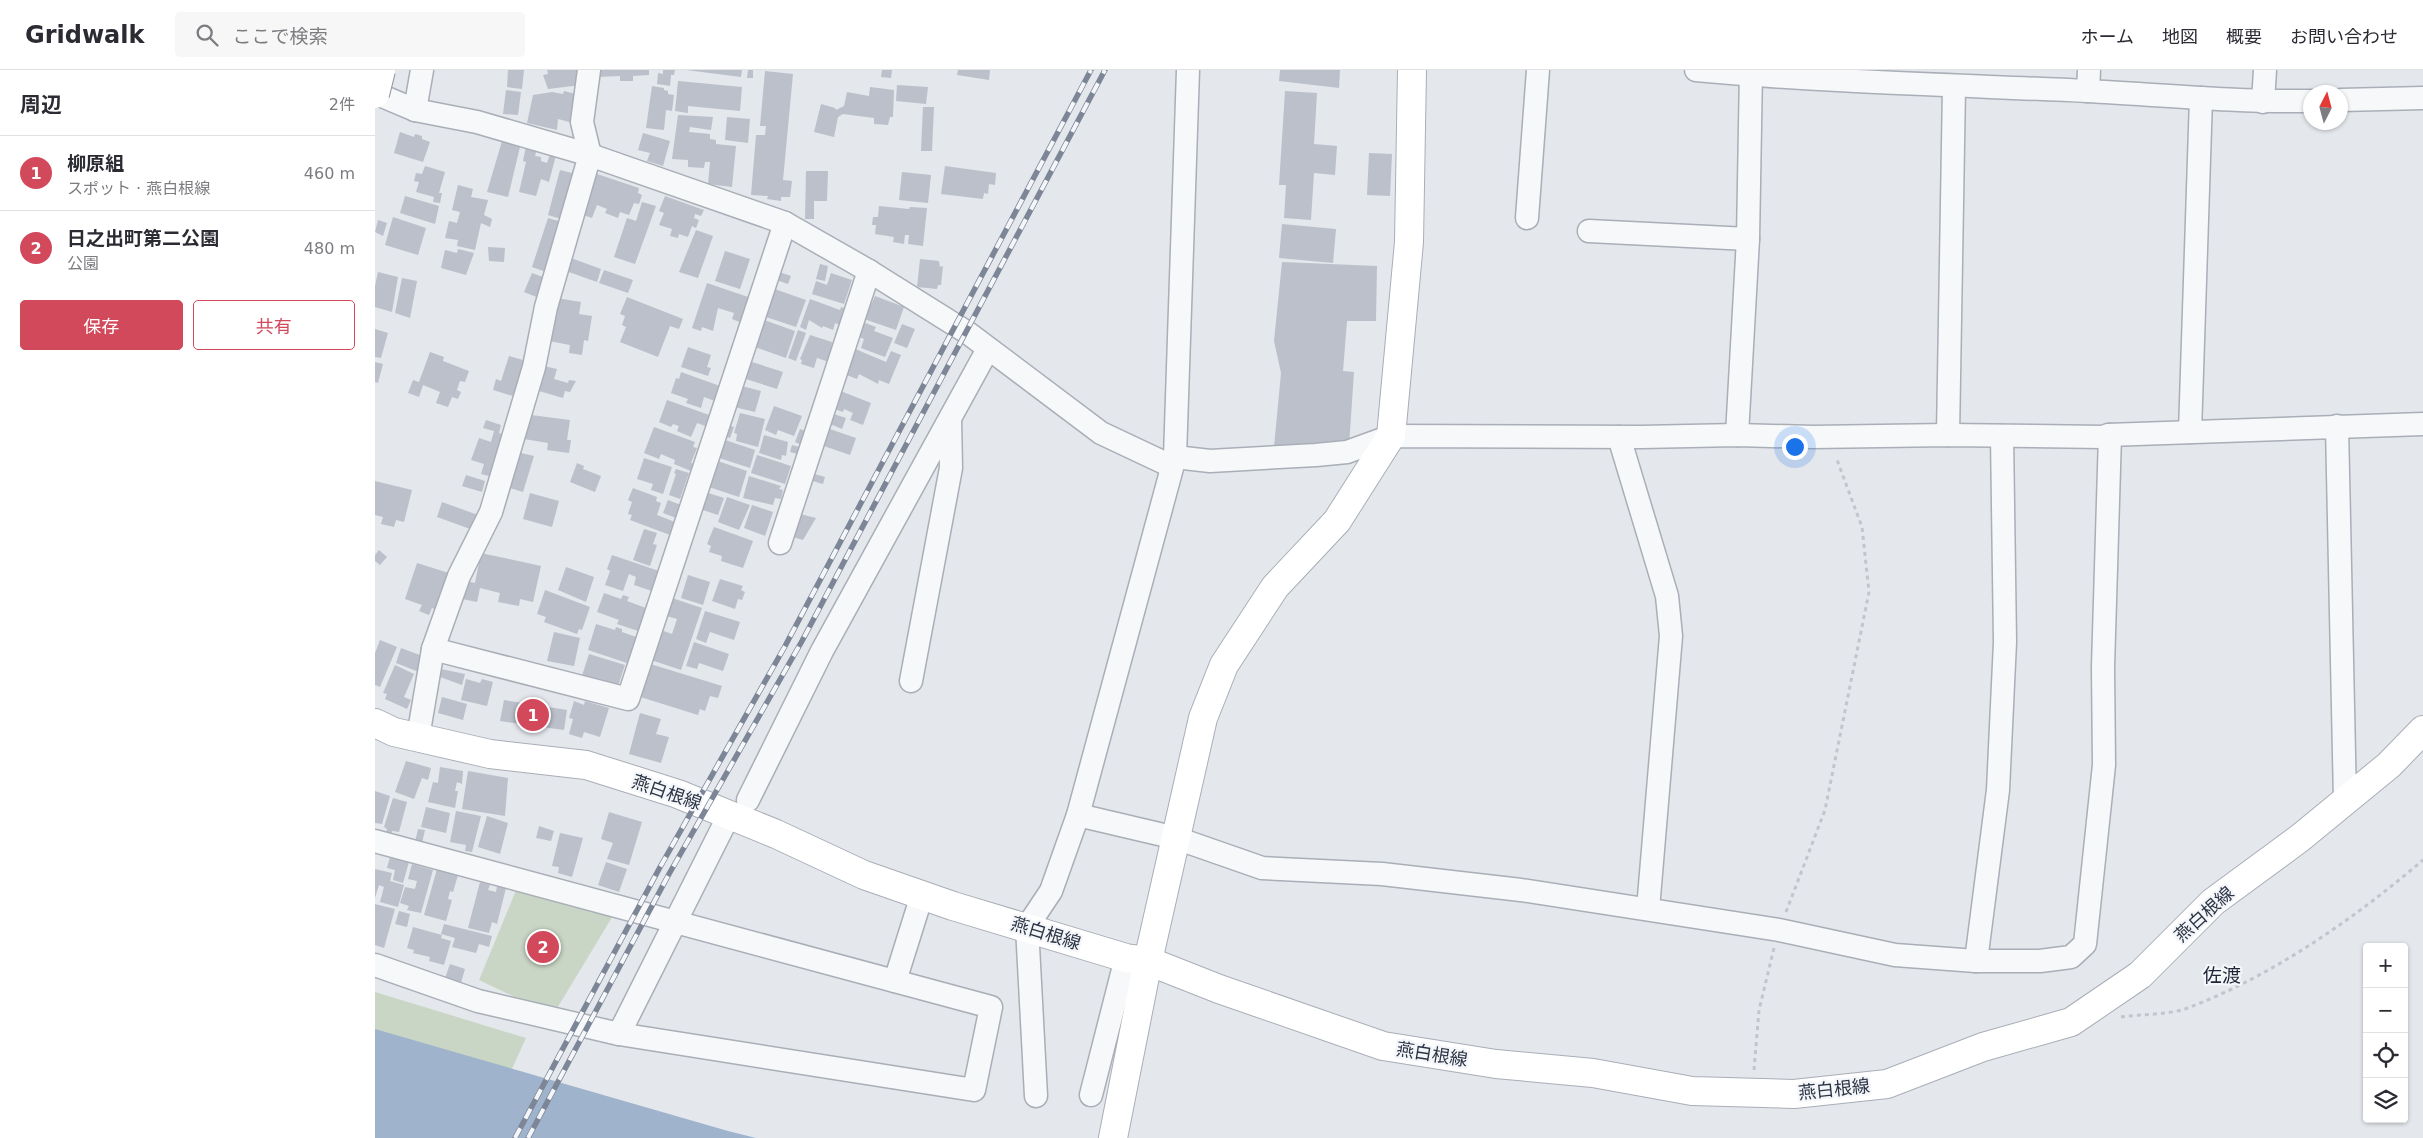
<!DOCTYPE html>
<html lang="ja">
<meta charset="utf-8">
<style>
body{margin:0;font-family:"DejaVu Sans","Noto Sans JP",sans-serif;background:#f7f7f7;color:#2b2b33}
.controls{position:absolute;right:15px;bottom:15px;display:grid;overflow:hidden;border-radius:5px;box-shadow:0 1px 4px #0004}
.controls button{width:45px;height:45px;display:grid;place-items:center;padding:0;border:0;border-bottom:1px solid #e1e1e2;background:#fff;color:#2b2b33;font:25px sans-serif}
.compass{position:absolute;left:1928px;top:15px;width:45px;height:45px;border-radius:50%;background:#fff;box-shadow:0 1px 4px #0004;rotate:6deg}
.you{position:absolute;left:1419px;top:376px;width:18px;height:18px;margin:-12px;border:4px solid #fff;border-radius:50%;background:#1a73e8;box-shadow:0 0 0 8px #1a73e833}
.badge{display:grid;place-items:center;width:32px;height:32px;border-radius:50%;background:#d1495b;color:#fff;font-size:16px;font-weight:700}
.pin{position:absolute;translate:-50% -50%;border:2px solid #fff;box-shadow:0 1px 5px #0006}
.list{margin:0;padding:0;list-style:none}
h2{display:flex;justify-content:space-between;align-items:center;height:65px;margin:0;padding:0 20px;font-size:21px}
h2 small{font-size:16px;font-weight:400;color:#7c7c81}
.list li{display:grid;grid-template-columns:32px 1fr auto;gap:15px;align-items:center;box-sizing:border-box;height:75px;padding:0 20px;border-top:1px solid #e1e1e2}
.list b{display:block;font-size:19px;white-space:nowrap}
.list p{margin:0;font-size:16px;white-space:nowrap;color:#7c7c81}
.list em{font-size:16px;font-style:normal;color:#7c7c81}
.actions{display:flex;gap:10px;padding:15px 20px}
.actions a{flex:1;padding:11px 0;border:1px solid #d1495b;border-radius:5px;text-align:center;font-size:18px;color:#d1495b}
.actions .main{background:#d1495b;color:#fff}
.icon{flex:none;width:28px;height:28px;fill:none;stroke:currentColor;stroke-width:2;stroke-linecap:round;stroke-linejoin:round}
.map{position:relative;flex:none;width:2048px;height:1068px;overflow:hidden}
header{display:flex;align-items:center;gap:30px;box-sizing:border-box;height:70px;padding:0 25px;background:#fff;border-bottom:1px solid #e1e1e2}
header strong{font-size:24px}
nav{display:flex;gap:28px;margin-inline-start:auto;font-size:18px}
.search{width:350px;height:45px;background:#f7f7f7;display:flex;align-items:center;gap:12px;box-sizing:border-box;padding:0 18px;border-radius:5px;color:#7c7c81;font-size:19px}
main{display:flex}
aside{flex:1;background:#fff}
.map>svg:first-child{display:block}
.green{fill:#c9d6c5}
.water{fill:#9fb4cc}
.building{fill:#bbc0ca}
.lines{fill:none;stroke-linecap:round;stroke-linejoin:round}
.street-casing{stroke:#a9aeb7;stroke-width:25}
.secondary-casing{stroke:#a9aeb7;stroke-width:30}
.path{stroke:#c2c5cb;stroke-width:3;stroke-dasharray:4 4;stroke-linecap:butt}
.street{stroke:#f7f8fa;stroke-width:22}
.secondary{stroke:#fff;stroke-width:28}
.rail-casing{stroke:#7d8696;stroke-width:5.5}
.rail{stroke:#f4f6f9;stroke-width:4;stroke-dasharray:11;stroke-linecap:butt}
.highway-bridge-casing{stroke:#8b94a3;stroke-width:30;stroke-linecap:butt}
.highway-bridge{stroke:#fff;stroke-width:28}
.labels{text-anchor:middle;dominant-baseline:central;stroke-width:4.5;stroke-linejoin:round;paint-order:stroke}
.street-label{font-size:18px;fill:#2b3445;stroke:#f4f6f9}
.neighbourhood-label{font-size:19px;fill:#1d2536;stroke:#f4f6f9}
</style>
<header>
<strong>Gridwalk</strong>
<div class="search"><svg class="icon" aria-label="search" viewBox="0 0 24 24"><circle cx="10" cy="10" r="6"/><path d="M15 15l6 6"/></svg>ここで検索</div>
<nav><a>ホーム</a><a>地図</a><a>概要</a><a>お問い合わせ</a></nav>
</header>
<main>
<aside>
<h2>周辺<small>2件</small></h2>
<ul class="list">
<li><span class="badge">1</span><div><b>柳原組</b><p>スポット · 燕白根線</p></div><em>460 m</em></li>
<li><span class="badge">2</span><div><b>日之出町第二公園</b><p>公園</p></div><em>480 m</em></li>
</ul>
<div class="actions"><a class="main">保存</a><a>共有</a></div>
</aside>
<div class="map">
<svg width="2048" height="1068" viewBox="0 0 2048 1068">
<rect width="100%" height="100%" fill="#e4e7ec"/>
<g class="green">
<polygon points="142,818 239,844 178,945 104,910"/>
<polygon points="0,922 151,968 132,1010 0,975"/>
</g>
<polygon class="water" points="0,959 353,1061 381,1068 0,1068"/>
<g class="building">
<polygon points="133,0 149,0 147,19 132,17"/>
<polygon points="172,0 208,0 206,15 173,19 168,5 173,4"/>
<polygon points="222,0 274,0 274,5 258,6 258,11 245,11 245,6 222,7"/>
<polygon points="288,0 300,0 299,5 296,5 295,16 282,14 283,3 288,4"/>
<polygon points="311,0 367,0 366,7"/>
<polygon points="373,0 378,0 378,8 372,8"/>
<polygon points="507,0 517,0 516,8 506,7"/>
<polygon points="583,0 615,0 614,10 582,5"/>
<polygon points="905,0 965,0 964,18 904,11"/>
<polygon points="390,1 418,4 408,110 417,111 415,127 406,127 406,131 392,129 393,126 376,125 381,65 390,65 391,56 385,56"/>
<polygon points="303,11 367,17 365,41 313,36 313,43 300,41"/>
<polygon points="522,15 553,17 551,34 521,31"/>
<polygon points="277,16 289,18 289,20 293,21 293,24 299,25 297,41 291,40 289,60 271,58"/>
<polygon points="495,17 519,20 518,47 515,47 513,55 499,54 499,48 468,44 463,47 459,67 439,62 446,34 460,38 461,40 469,36 472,22 494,26"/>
<polygon points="131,20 146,22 143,45 128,44"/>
<polygon points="189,21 208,26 202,54 183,49 182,60 152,53 158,25 177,22 188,24"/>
<polygon points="910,21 942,23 939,74 962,76 960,105 939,103 936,150 909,148 911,115 904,115"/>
<polygon points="548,37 559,37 557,81 546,81"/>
<polygon points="303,45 338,47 336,60 315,57 314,62 335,64 335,69 341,70 341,74 361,76 357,117 333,114 335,92 330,92 329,98 313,97 313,90 297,89"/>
<polygon points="352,47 375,49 373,73 350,70"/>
<polygon points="25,62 39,67 40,64 47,66 47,69 55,72 48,92 19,83"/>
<polygon points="268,63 295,71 288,96 272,91 275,83 263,80"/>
<polygon points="127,71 145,77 133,127 112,122"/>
<polygon points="151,76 162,79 160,86 166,87 166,91 172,93 175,84 181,85 174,112 166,109 161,126 144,122 151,92 148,91"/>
<polygon points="994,83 1017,84 1015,126 992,125"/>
<polygon points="50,96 70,102 64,123 67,123 65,133 58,132 59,127 41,122 44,112 39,111 41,103 47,104"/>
<polygon points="570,96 621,103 620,115 614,114 613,124 609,123 608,129 566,124"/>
<polygon points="185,100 201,104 189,150 173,145"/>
<polygon points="431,101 453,101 452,131 439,131 439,149 430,149"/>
<polygon points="527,102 556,105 553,133 524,130"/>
<polygon points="222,104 264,118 263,123 267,125 264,134 259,133 254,145 245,142 243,148 230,143 232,139 222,135 217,148 205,144"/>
<polygon points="83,115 98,119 96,127 113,130 109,145 117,149 115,157 106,153 100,180 82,176 83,170 70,168 74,151 82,153 85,142 77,140"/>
<polygon points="30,126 64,136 60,154 25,143"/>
<polygon points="290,126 329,140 326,146 320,144 319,148 324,150 321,158 317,156 313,167 304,164 303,168 295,166 297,159 284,155 289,143 284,141"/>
<polygon points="267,132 281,136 260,194 239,187 252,148 261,151"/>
<polygon points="504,136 534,139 535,137 552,138 548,176 533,174 534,165 530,165 529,174 518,172 519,167 500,164 501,155 497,155 498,147 503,147"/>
<polygon points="18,147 51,158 43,185 10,175"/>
<polygon points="173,148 187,152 171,202 157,197"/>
<polygon points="3,150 12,153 8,166 0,162"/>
<polygon points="907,154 961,159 958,193 904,188"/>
<polygon points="321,160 338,166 323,208 304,202"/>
<polygon points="113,177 130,178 129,192 114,191"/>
<polygon points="83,179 99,183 91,205 66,198 70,180 82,183"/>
<polygon points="350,181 375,189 365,219 340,211"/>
<polygon points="196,188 226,199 222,212 191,201"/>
<polygon points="545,189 564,191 565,197 568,196 566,215 563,215 562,219 542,217"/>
<polygon points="907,192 1002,196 1001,251 972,251 968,301 979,302 974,376 939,373 937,380 899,377 906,303 899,271"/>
<polygon points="445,194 453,196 450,211 441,209"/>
<polygon points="229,200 258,210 253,223 224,213"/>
<polygon points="401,201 416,206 413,214 398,209"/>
<polygon points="3,202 23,207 17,242 0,237 0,216"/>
<polygon points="157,203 171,208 164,228 149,222"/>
<polygon points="456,203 477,210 469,234 437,224 441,211 452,215"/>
<polygon points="27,208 42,211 35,248 20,243"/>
<polygon points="332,213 376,228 367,253 357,249 359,243 343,238 338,261 327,257 326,261 317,258"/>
<polygon points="394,217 431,230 421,257 388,246"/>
<polygon points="500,226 529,237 521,260 486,248 491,234 496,235"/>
<polygon points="252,227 308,249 304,259 295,256 283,287 245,272 251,257 247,255 250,246 245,244"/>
<polygon points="181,228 206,232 204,244 217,246 213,271 209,270 207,285 194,283 195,275 174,271"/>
<polygon points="435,229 465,240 466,237 474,240 468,256 460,253 458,260 448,256 447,258 434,250 431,260 425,257"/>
<polygon points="386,249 420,261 411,288 377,276"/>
<polygon points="485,251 501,257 499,261 518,268 510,287 486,278 489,269 480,265"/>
<polygon points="527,254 540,259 532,278 519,273"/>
<polygon points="0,259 13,263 6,288 0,287"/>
<polygon points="423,260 431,263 421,291 413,288"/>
<polygon points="435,265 457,272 454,292 442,288 439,298 426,294 427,290 425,289"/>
<polygon points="313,277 336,285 332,297 336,298 333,306 306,297"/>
<polygon points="478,278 511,292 516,281 526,285 514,314 504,310 503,314 484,304 482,309 469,304"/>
<polygon points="55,282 69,287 68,291 94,301 90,312 85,311 82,320 86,322 83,329 77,327 73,337 61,333 65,322 48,315 44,327 33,323 38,310 44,312"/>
<polygon points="134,286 155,292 144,328 118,320 121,309 126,311"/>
<polygon points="374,291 408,302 402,319 371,309 375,296 373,294"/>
<polygon points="0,292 8,294 3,313 0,312"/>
<polygon points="169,296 182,299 179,309 193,313 194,310 201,311 195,322 190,321 188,328 164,321"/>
<polygon points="306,302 345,316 340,331 329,327 326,338 311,333 313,329 296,323 301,308 304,309"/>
<polygon points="363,315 386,321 380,342 355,336"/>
<polygon points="463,320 496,333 488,355 475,350 478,343 469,339 468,342 456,338"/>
<polygon points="292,330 337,346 333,357 322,353 316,367 302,361 304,356 298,354 296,357 284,352"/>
<polygon points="399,336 427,346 419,366 403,360 401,365 390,360"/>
<polygon points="365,343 390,349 383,377 361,371 362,364 359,363"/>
<polygon points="456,343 471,348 467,359 453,353"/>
<polygon points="156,345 195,350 192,370 196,370 194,383 172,380 173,373 149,369 152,353 155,353"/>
<polygon points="111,350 126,355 124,363 131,365 121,398 118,397 114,406 106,404 109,394 96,390 104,368 116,372 119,361 108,358"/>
<polygon points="349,354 359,357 355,368 345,365"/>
<polygon points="279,357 320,372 318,377 322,378 316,393 319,394 316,401 299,394 300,390 286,384 284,389 269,383"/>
<polygon points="449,357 481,368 475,385 443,374"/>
<polygon points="425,359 433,362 429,376 420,372"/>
<polygon points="389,365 413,372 411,386 407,385 406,390 384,383"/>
<polygon points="344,368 380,380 375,398 338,386"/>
<polygon points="417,375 428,378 426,385 415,382"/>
<polygon points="146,383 159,386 148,422 135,418"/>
<polygon points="382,385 416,396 410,414 376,403"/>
<polygon points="269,388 297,397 288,424 276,420 278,414 262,409"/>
<polygon points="337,389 372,401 364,427 328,415"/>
<polygon points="202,393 209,396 208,399 226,406 220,422 195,412"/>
<polygon points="301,399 314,403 305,429 294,425 301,404 299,403"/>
<polygon points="436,403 450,407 448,414 434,410"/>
<polygon points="91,405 110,411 107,422 87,416"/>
<polygon points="374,406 406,416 404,419 408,420 406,429 400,428 398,435 368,428"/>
<polygon points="0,411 37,420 29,452 21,450 19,457 6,454 8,447 0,445"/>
<polygon points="258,418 282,427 281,431 286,433 282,445 300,452 295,465 255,450 257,445 253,444 257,432 253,430"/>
<polygon points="327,421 349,428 343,445 322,438"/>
<polygon points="155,423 184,431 177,457 148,449"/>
<polygon points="352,427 375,435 364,460 343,452"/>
<polygon points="293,430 306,435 301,448 288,443"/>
<polygon points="67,432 103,445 98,460 62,447"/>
<polygon points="377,435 398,442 390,466 369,458"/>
<polygon points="421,443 441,448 428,470 415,466"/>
<polygon points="339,457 378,471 368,498 346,491 347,486 334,482 336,476 332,474"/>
<polygon points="269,459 282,463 278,474 282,475 275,496 258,490"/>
<polygon points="4,480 12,487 5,495 0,491 0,485"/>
<polygon points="106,483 166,496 158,532 145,529 144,536 123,532 125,523 105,518 102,532 87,529 91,511 100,513"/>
<polygon points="237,485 284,501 277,521 259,515 261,507 254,504 248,521 230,515 235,501 232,499"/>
<polygon points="42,493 74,503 62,540 57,538 54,545 44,541 47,535 30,529"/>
<polygon points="191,497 219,507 211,532 183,520"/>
<polygon points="313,505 335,512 328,535 306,528"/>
<polygon points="345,509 368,516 366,520 370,522 367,530 363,529 360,539 337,531"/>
<polygon points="170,520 215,537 207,560 204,559 202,564 169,552 171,547 162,544"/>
<polygon points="229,523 246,529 248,525 254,527 252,531 271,538 263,561 242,554 244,550 222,542"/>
<polygon points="294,527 327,538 306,600 270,588 286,560 297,564 302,549 288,545"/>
<polygon points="330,541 365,552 359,570 335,562 331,573 321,569"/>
<polygon points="221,554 240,560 241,557 247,559 247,562 261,567 252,593 213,580"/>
<polygon points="179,562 205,568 199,596 172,591"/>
<polygon points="5,570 22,577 5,617 0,615 0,583"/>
<polygon points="319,572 354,584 348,601 324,593 322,599 311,596"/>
<polygon points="26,578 50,587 44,602 21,593"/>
<polygon points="214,584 250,595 242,619 230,615 231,611 220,608 218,616 205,612"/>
<polygon points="269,592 347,616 343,628 335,626 330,641 325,639 323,645 259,625"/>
<polygon points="20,595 39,604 29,627 36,630 32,639 10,629 12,624 8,623"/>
<polygon points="66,599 90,604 87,615 65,607"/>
<polygon points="91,609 105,613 107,609 118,612 112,636 86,630"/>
<polygon points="67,627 92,634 88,650 63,643"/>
<polygon points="129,630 192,640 189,660 125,651"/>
<polygon points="199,631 209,635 210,631 234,638 225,667 209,662 207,668 194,664 198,649 194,648"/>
<polygon points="265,643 286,649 281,664 294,667 286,693 254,684"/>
<polygon points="31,691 56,698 53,710 47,708 39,729 20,722"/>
<polygon points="65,697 88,701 87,714 82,712 80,721 83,721 80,738 53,732 58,712 63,713"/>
<polygon points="93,701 133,708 130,746 87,739"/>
<polygon points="0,721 15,726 7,754 0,753"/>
<polygon points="18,728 32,732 24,762 17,761 16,765 11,764 12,759 9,757"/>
<polygon points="51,737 75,743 71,763 46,757"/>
<polygon points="81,741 106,746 97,782 90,781 91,775 75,772"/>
<polygon points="234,742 267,752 254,795 232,789 238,773 226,769"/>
<polygon points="112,746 133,753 125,784 103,777"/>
<polygon points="164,756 179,761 176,771 161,768"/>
<polygon points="43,759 50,760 47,773 40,772"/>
<polygon points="185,763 208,768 197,807 183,803 184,797 177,796"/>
<polygon points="15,787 34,792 28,813 18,810 20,800 12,798"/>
<polygon points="231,792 252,799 244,822 223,815"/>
<polygon points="37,794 58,800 46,843 32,840 34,836 25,833 30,817 40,819 42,811 33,809"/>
<polygon points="0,799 17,803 15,811 29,815 23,837 5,832 9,817 4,815 0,828"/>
<polygon points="62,799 83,805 78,822 75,821 73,829 77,830 71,851 49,845"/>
<polygon points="105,812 115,815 113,820 121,822 122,816 131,818 122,854 117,852 114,863 93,858"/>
<polygon points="0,834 20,839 9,878 0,875"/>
<polygon points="24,841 35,844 32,857 20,854"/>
<polygon points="69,854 117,866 114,877 104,874 101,883 77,877 80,868 66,864"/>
<polygon points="38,857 67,865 66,868 76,871 69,895 54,891 55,887 38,883 39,880 32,878"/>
<polygon points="75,894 90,899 85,916 69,911"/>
</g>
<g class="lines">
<g class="street-casing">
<g id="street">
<path d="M1321,0C1451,12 1582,15 1713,21C1787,25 1861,32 1936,31"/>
<polyline points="1713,21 1714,0"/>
<polyline points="0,23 40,40 102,52 215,85 410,153 494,201 593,263 726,363 796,396"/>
<polyline points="1966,30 2048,28"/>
<polyline points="1888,32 1890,0"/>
<polyline points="40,40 47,0"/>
<polyline points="1152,148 1163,0"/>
<polyline points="1214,161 1373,169"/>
<polyline points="1962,356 1970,731"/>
<polyline points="1815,362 1826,28"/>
<polyline points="1362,365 1373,169 1376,0"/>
<polyline points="1573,365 1579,17"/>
<polyline points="1244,367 1292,526 1296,566 1273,839"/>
<polyline points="800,387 835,391 941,385 972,382 1016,366 1266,367 1362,365 1438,367 1573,365 1728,367 1733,365 2048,354"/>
<polyline points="405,473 494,201"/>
<polyline points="58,579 253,629 410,153"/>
<polyline points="536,611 576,398 575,349"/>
<polyline points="43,667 58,579 84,506 116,442 159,297 171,237 215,85 207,52 214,0"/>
<polyline points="373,730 447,581 613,279"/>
<polyline points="703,745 801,768 887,798 1007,804 1146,820 1404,860 1520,885 1601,891 1665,891 1696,887 1710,874 1729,695 1728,597 1735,365"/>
<polyline points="0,771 616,937 599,1020 244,964 354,745"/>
<polyline points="1601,891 1623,720 1630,572 1627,366"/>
<polyline points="0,895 103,931 244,964"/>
<polyline points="520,911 547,825"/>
<polyline points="716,1025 751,888"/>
<polyline points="661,1026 652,857 676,821 703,745 800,387 813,0"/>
</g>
</g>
<g class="secondary-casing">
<g id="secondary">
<polyline points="0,653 19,662 115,684 211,695 303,724 401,764 489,805 578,836 751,888 773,891 844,919 1008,976 1121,994 1218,1003 1317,1021 1419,1024 1512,1014 1608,977 1696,952 1765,905 1838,832 1925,768 2014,695 2048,660"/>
<polyline points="738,1068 773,891 828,648 849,595 900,517 962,451 1016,366 1034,172 1037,0"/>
</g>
</g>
<g class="path">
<polyline points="1411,842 1450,740 1494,522 1487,457 1461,387"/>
<path d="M1746,947C1766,944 1791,945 1810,939C1896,907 1979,849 2048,790"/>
<polyline points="1379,1000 1384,940 1399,878"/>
</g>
<use href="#street" class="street"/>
<use href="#secondary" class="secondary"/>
<g class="rail-casing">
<g id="rail">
<polyline points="140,1068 284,799 409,578 716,0"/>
<polyline points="153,1068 294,804 427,571 730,0"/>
</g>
</g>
<use href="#rail" class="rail"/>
<g class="highway-bridge-casing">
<polyline id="highway-bridge" points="0,24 6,0"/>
</g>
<use href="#highway-bridge" class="highway-bridge"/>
</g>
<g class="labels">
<g class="street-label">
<text transform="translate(292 722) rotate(19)">燕白根線</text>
<text transform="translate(1829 844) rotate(-42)">燕白根線</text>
<text transform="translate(671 863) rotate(17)">燕白根線</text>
<text transform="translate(1057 984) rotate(9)">燕白根線</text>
<text transform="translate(1459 1019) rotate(-6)">燕白根線</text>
</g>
<g class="neighbourhood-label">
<text x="1847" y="905">佐渡</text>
</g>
</g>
</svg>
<div class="controls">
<button>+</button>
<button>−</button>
<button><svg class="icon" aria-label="locate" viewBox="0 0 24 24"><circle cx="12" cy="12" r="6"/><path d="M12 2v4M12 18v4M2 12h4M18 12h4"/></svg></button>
<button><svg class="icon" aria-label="layers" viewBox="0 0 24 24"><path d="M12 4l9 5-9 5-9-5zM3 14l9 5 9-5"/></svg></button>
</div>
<svg class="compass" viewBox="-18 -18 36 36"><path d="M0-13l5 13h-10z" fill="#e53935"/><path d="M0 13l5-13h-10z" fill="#7c7c81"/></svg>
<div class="you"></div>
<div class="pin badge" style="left:158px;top:645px">1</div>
<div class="pin badge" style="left:168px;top:877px">2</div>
</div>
</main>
